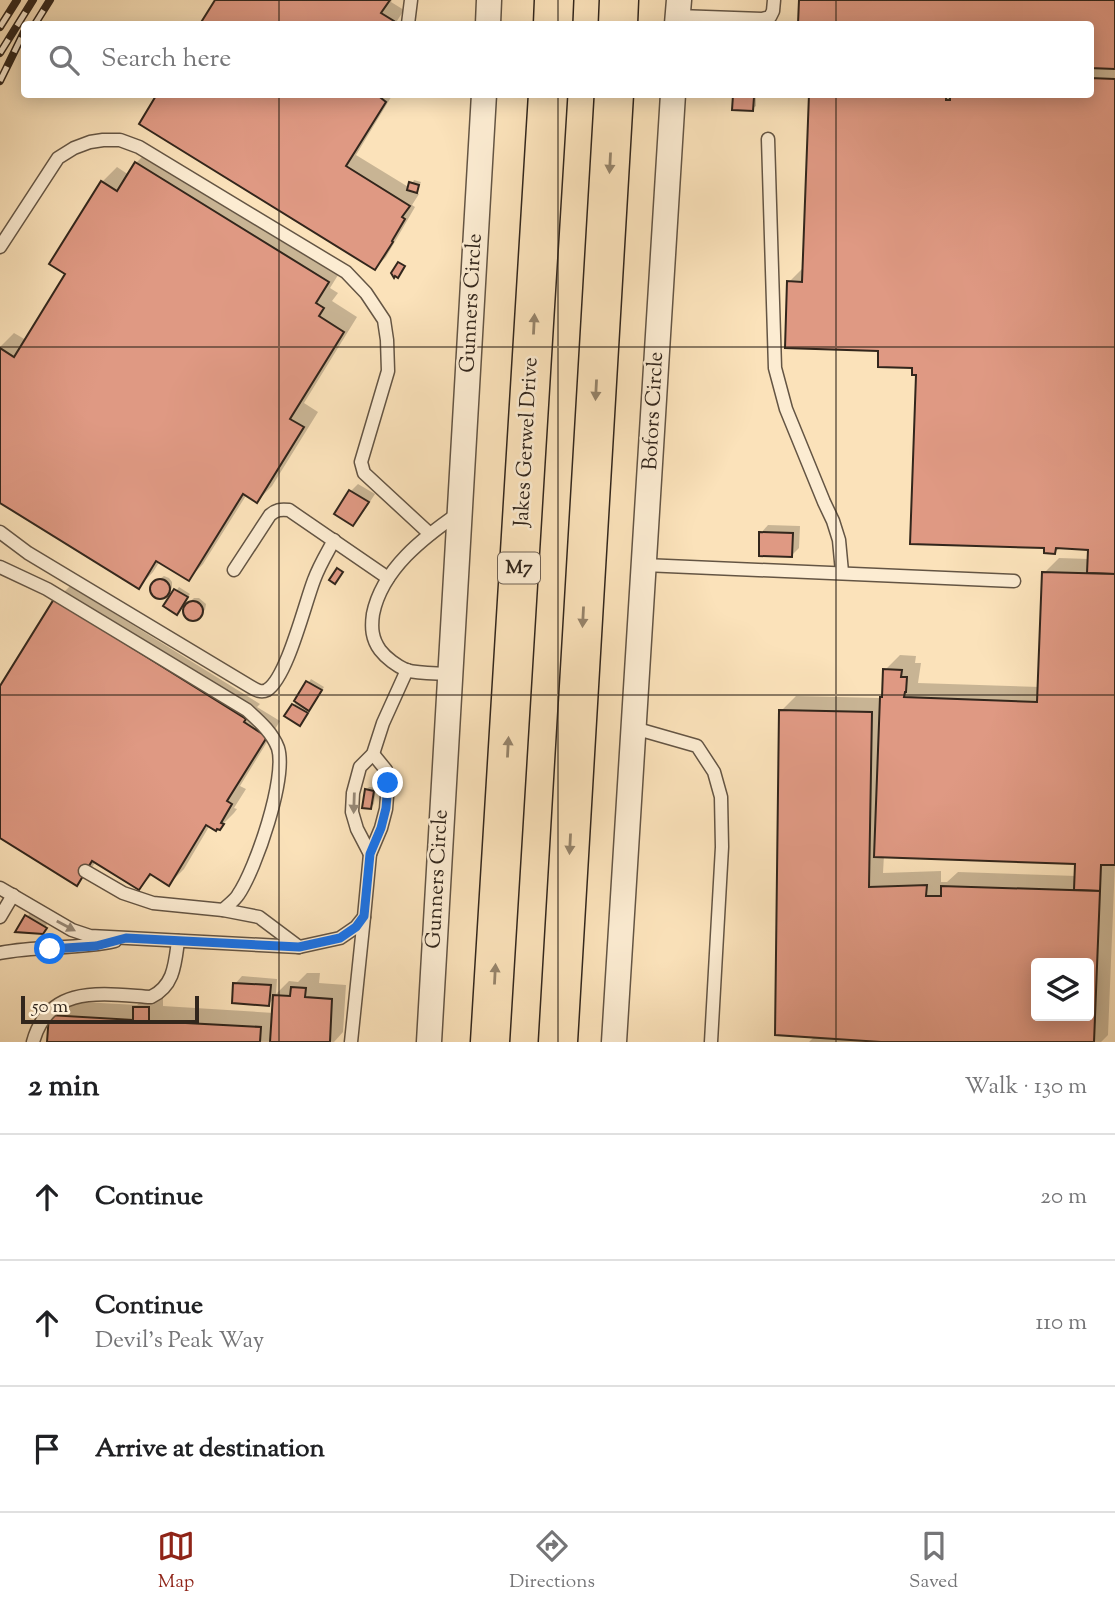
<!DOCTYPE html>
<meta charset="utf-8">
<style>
body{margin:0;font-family:"Sorts Mill Goudy",serif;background:#f6f6f6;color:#202124}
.controls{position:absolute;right:21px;bottom:21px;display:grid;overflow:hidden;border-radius:7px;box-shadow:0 4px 18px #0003}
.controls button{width:63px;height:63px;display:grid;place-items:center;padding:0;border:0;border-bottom:2px solid #e0e0e0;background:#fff;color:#202124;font:35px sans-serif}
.scale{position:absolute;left:21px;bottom:18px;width:178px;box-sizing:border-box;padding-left:7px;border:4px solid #32261c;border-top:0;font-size:19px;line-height:24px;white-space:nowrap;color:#32261c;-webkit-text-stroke:5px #fcecd2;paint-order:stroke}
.stop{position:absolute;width:21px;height:21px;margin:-16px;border:5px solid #1a73e8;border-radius:50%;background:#fff}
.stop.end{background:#1a73e8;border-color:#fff;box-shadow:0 2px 7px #0008}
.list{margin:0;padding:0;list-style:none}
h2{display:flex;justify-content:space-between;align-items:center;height:91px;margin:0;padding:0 28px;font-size:30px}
h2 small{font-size:23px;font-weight:400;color:#757577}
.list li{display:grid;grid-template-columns:46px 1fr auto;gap:21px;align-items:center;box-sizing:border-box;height:126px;padding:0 28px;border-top:2px solid #e0e0e0}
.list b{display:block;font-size:26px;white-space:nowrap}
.list p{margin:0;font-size:23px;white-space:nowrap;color:#757577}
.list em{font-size:23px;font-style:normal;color:#757577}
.icon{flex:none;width:38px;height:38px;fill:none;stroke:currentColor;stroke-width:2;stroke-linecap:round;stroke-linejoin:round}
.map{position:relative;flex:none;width:1115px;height:1042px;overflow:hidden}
.search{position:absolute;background:#fff;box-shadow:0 4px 18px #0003;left:21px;right:21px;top:21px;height:77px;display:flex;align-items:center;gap:18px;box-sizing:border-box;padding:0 24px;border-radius:7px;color:#757577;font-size:26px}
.sheet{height:469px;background:#fff}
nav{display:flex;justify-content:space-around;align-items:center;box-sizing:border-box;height:98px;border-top:2px solid #e0e0e0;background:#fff;font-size:19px;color:#757577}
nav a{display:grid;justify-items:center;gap:4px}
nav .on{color:#8f2418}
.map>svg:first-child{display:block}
.shadow{fill:#0003;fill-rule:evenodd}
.building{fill:#df9983;stroke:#32261c;stroke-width:2;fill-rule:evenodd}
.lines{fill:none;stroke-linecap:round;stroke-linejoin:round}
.lane-casing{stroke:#645544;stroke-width:15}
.street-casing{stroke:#645544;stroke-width:27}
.highway-casing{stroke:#32261c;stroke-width:41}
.lane{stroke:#fcecd2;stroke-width:12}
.street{stroke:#fcecd2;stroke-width:24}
.highway{stroke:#fbe2ba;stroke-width:38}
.rail-casing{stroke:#32261c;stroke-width:8}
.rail{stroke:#fcecd2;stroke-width:5;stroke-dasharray:16;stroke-linecap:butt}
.oneway{fill:#96846b}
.oneway2{fill:#978977}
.route{stroke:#1a73e8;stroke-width:9}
.grid{fill:none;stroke:#32261c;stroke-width:2;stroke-opacity:0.55}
.labels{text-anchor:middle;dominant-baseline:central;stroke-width:5;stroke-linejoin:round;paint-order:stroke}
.shield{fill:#fcecd2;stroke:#6f6153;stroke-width:2}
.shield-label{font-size:19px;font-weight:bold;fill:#32261c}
.street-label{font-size:21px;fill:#32261c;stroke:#fcecd2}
</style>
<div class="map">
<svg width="1115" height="1042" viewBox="0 0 1115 1042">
<rect width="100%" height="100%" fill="#fbe2ba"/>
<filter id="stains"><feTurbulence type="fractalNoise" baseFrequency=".00286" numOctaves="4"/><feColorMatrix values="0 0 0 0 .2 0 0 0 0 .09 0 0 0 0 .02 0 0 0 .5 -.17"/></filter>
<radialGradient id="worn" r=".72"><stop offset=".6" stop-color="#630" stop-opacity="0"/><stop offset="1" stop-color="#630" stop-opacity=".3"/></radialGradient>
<g class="shadow">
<polygon points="217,0 392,0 391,2 404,10 395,24 202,24"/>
<path d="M801,0H1115V863L1108,1035L1101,1042H809L815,1036L781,711L796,696L881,698L884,695L885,670L900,655L916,656L915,663H921L918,683L1040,687L1044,573L1059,558L1089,559L1090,548L1060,547L1055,552L1046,547L914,366L880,350L789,282L805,266L810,94H1090V24H800ZM884,855L1077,862V876L958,872L947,882H941V871L883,873ZM1036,963H1089V1016H1036Z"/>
<polygon points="159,94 393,94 356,155 410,188 414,180 421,182 419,187 415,191 419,194 412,205 415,207 386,257 375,268"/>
<polygon points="736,94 756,94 756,106 752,109 735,96"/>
<polygon points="151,148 343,267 330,288 338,293 332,301 357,317 304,403 318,412 272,486 257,501 247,494 203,564 189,579 160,561 153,572 139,587 0,501 0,347 14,333 26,340 68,274 102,182 117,167 129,175 136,163"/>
<polygon points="358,484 375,494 360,517 353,524 336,513 351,491"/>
<polygon points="768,525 800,526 799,548 792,555 761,533"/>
<polygon points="164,576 169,578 172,582 172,588 166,595 161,598 154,596 151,589 152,584"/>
<polygon points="70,586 260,704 257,707 280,721 240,786 246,789 234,808 237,809 234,813 219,828 210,825 184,869 169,884 153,874 139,888 96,861 91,869 76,884 0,836 0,690 56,600"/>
<polygon points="179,587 190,594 180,609 166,605"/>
<polygon points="194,598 199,598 206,604 205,610 194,619 187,617 185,611 186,605"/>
<polygon points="311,679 324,687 303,721 287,716"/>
<polygon points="369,787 376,788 374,804 371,807 366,790"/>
<polygon points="30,913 47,924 43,931 18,930"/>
<polygon points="307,973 320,973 319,983 346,985 343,1032 334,1042 49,1042 50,1016 65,1001 137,1005 150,993 163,993 163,1006 274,1013 274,998 269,1004 235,984 242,976 277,979 276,994 289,981 298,982"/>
</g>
<g class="building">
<polygon points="215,0 390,0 381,13 394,21 392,24 200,24"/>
<polygon points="799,0 1115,0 1115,69 1090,68 1090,24 798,24"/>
<polygon points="1090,78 1115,79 1115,574 1087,573 1088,550 1056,548 1055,554 1044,553 1044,548 910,544 916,375 912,375 912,368 878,367 878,351 785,348 787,281 802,282 809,94 946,94 946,100 950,100 950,94 1090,94"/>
<polygon points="157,94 376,94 386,102 346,166 410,206 402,217 405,219 392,241 393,242 375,270 139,124"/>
<polygon points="733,95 754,97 753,111 732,110"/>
<polygon points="135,162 329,282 316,303 324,308 319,316 344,332 290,419 304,427 257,503 243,494 189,581 156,561 139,589 0,503 0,348 14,357 65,274 49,264 101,181 117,191"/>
<polygon points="409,182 419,185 417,193 407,190"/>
<polygon points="398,262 405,266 398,278 395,276 394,278 391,273"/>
<polygon points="349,490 369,502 353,526 334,514"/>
<polygon points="759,532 793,533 792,557 759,556"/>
<polygon points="337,568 343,572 335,584 329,580"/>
<polygon points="1042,572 1115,574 1115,865 1101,865 1100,891 1074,890 1075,864 874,857 880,697 882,697 883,669 902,670 901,677 907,677 906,692 905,692 904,697 1037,702"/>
<circle cx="160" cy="589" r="10"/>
<polygon points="174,589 188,597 177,615 163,606"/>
<polygon points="54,599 246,719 244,722 267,737 227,801 232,804 221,823 224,824 220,830 217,829 216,831 206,825 169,886 150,874 139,890 92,861 77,886 0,838 0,686"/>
<circle cx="193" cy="611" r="10"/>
<polygon points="306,681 322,690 309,711 294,701"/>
<polygon points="292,704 308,713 300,726 284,716"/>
<path d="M779,710L872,712L869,887L927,885L926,896H941V886L1100,891L1094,1042H881L775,1035ZM1036,963H1089V1016H1036Z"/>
<polygon points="365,789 374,791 371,809 362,808"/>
<polygon points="25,915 47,928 43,934 15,932"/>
<polygon points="233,983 271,985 269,1006 232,1003"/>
<polygon points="291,987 306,988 305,997 332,999 330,1042 270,1042 273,995 290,996"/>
<polygon points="133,1007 149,1007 149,1021 261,1027 260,1042 47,1042 49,1015 133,1020"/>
</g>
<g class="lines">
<g class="lane-casing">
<g id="lane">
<polyline points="678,16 762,19 770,17 773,11 774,0"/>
<polyline points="408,24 411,0"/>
<polyline points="768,139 775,368 786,409 824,502 833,521 839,540 842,572"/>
<polyline points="0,247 58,158 74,148 90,142 103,140 120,140 139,147 346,272 366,293 384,320 387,340 388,371 361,462 364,473 430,534"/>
<path d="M0,532L28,553L251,687C256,690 261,693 267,690C287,678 305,603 314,580C319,566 327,553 334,540"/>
<polyline points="644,565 1014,581"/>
<path d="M0,567L47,589L247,710C259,721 272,732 278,748C287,777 256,869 238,895C235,900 228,905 223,910L259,917L299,947"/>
<path d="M234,570L270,515C276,510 280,509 289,510L388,578"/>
<path d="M450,674C436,673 419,674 406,670C397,666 386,658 380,650C372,639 371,628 373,614C382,569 424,537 459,513"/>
<polyline points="634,728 697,746 714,772 721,797 722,847 711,1042"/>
<polyline points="370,854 357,829 352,812 353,793 360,767 373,754 383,723 407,670"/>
<polyline points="85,871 123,893 153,903 223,910"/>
<polyline points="0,888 72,930 90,936 299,947 340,938 356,927 364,917 370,854 381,828 386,809 388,784 386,770 373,754"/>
<polyline points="0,917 13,895"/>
<path d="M0,953C38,945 77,950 115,941"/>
<path d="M33,1042C49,983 104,994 151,997C174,986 175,964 178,941"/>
<polyline points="351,1042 364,917"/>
</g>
</g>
<g class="street-casing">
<g id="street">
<polyline points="488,24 489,0"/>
<polyline points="677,24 679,0"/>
<polyline points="429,1042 484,94"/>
<polyline points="614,1042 673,94"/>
</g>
</g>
<g class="highway-casing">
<g id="highway">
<polyline points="553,24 554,0"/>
<polyline points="618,24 619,0"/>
<polyline points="490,1042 548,94"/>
<polyline points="558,1042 614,94"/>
</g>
</g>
<use href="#lane" class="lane"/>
<use href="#street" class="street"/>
<use href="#highway" class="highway"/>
<g class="rail-casing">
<g id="rail">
<polyline points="35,24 50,0"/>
<polyline points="0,27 17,0"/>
<polyline points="0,53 33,0"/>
<polyline points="0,81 24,32"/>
</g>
</g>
<use href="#rail" class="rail"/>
</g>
<defs><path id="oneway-solid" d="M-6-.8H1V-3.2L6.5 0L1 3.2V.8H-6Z" transform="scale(1.75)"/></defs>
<g class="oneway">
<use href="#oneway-solid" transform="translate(610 163) rotate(93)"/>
<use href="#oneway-solid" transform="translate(534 324) rotate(-87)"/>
<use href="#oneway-solid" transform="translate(596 390) rotate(93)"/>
<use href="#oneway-solid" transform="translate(583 617) rotate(93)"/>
<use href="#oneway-solid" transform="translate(508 747) rotate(-87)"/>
<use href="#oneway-solid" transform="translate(570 844) rotate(93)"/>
<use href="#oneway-solid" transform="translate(495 974) rotate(-87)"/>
</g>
<g class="oneway2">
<use href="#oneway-solid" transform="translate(354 803) rotate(92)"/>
<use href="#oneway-solid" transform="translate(66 926) rotate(28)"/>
</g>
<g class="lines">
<polyline class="route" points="50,949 96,946 126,938 299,947 340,938 356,927 364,916 370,854 381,828 386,808 388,783"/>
</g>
<path class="grid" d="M279,0V24M558,0V24M836,0V24M279,94V1042M558,94V1042M836,94V1042M0,347H1115M0,695H1115"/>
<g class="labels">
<rect class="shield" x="498" y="552.5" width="42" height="31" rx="5"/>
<g class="shield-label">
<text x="519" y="568">M7</text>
</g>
<g class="street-label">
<text transform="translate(472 303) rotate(-87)">Gunners Circle</text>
<text transform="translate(654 411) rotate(-87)">Bofors Circle</text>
<text transform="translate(527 442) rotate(-87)">Jakes Gerwel Drive</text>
<text transform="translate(438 879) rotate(-87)">Gunners Circle</text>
</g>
</g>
<rect width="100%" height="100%" filter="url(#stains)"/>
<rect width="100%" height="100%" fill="url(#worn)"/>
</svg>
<div class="controls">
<button><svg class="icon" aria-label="layers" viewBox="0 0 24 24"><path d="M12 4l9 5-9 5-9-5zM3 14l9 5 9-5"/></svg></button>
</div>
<div class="scale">50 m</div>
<div class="stop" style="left:50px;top:949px"></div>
<div class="stop end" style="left:388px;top:783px"></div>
<div class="search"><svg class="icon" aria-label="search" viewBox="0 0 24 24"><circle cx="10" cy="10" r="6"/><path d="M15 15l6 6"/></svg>Search here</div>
</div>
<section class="sheet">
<h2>2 min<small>Walk · 130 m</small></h2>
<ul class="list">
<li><svg class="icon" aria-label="ahead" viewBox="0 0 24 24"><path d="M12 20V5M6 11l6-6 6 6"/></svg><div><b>Continue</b></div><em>20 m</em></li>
<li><svg class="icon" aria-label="ahead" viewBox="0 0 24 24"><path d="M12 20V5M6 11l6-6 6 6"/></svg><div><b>Continue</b><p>Devil's Peak Way</p></div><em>110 m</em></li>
<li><svg class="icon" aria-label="arrive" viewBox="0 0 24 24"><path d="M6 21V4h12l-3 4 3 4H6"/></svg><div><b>Arrive at destination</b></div></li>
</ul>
</section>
<nav>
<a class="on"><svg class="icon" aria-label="map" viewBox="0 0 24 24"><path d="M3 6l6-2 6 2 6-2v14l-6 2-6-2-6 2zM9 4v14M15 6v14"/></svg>Map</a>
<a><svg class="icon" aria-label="directions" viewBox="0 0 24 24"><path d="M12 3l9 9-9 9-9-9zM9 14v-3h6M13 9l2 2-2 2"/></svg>Directions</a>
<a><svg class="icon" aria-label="saved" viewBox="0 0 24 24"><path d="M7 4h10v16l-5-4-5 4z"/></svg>Saved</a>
</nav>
